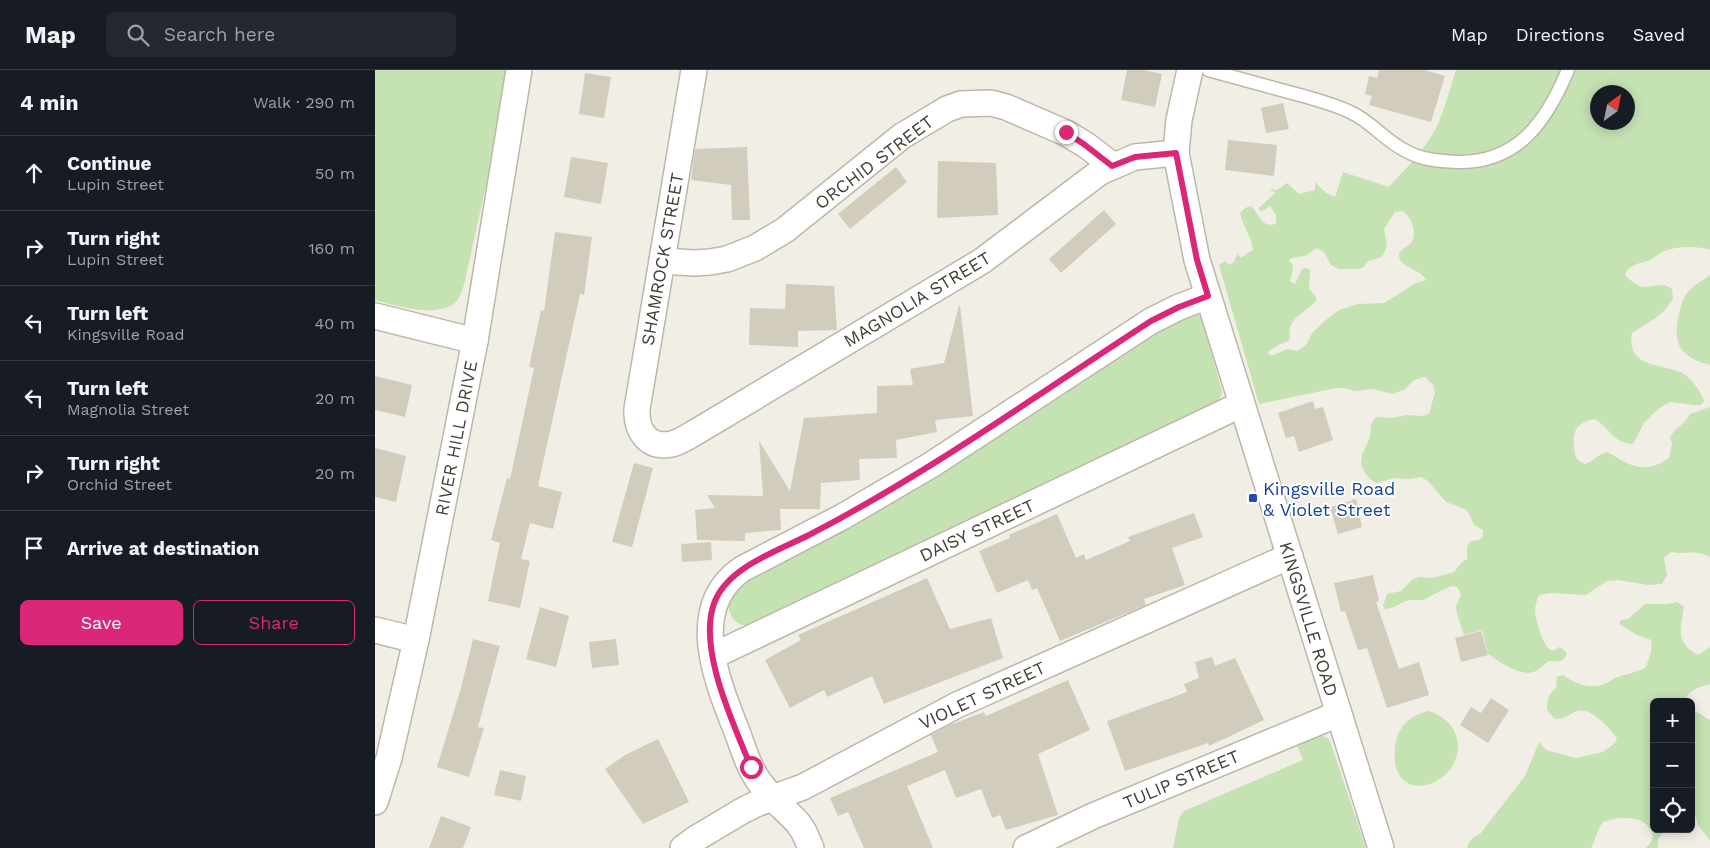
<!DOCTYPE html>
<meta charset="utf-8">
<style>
body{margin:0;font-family:"Work Sans",sans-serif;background:#242831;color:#f1f3f6}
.controls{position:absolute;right:15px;bottom:15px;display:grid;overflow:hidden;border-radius:8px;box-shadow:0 2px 12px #0003}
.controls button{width:45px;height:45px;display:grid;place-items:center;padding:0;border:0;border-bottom:1px solid #363941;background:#171b24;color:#f1f3f6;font:25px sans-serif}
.compass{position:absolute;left:1215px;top:15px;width:45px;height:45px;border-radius:50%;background:#171b24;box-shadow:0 2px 12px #0003;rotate:33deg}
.stop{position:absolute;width:15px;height:15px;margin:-11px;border:4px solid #db2777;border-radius:50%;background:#fff}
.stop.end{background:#db2777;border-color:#fff;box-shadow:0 1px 5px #0008}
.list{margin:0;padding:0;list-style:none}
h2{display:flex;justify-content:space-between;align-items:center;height:65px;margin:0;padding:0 20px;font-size:21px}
h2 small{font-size:16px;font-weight:400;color:#9ea1a6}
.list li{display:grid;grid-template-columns:32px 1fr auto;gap:15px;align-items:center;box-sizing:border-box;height:75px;padding:0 20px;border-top:1px solid #363941}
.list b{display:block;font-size:19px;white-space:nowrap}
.list p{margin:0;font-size:16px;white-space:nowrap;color:#9ea1a6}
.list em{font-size:16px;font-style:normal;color:#9ea1a6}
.actions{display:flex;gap:10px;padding:15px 20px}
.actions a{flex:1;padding:11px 0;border:1px solid #db2777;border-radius:8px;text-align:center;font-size:18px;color:#db2777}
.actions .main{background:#db2777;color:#fff}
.icon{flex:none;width:28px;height:28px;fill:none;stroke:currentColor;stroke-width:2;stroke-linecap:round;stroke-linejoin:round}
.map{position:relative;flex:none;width:1335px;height:778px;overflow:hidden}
header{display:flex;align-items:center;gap:30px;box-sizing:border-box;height:70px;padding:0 25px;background:#171b24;border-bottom:1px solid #363941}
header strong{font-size:24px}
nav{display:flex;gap:28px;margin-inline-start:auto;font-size:18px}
.search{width:350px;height:45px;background:#242831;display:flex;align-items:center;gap:12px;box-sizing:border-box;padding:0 18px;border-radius:8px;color:#9ea1a6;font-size:19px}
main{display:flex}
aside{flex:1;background:#171b24}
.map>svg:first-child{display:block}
.green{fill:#c5e2b2;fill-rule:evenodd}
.building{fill:#d1ccbc}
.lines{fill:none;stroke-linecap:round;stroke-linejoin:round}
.service-casing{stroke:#bbb8a9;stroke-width:15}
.minor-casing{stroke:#bbb8a9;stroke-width:28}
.service{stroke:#fff;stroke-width:12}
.minor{stroke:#fff;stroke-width:25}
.route{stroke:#db2777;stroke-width:6}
.transit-dot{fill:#1a4fb4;stroke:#fff;stroke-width:2}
.labels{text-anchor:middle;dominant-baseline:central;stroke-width:4;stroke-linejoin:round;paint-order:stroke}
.street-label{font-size:18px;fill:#433f36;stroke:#fff}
.transit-label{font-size:18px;fill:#164399;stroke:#fff;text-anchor:start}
</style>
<header>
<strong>Map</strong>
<div class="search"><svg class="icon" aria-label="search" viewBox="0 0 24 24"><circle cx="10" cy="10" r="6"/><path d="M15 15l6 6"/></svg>Search here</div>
<nav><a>Map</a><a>Directions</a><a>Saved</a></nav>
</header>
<main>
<aside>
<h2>4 min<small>Walk · 290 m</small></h2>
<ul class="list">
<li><svg class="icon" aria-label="ahead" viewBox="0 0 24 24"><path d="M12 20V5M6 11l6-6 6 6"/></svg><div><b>Continue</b><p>Lupin Street</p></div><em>50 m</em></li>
<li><svg class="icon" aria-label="right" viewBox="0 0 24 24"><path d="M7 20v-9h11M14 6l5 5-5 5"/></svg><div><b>Turn right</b><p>Lupin Street</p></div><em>160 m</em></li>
<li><svg class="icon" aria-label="left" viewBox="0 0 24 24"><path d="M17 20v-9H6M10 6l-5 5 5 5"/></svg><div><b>Turn left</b><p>Kingsville Road</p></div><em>40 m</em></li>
<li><svg class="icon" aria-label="left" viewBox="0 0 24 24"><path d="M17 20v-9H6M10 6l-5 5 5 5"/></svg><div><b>Turn left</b><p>Magnolia Street</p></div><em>20 m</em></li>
<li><svg class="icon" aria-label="right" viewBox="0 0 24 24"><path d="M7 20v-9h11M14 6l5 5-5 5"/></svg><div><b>Turn right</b><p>Orchid Street</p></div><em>20 m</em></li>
<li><svg class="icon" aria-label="arrive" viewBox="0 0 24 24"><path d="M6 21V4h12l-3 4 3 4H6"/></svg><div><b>Arrive at destination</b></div></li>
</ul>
<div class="actions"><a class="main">Save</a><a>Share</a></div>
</aside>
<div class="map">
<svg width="1335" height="778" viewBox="0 0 1335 778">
<rect width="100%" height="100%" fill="#f1efe5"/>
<g class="green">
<path d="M0,0H133L125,52L89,215C87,221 85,228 80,233C62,248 20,236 0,230Z"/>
<path d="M1081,0H1335V180C1323,176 1305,176 1292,180C1285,182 1279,189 1272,191C1263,194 1253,195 1250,205C1267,222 1269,216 1290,215L1297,219L1298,229C1285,248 1276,251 1257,263C1251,297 1284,294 1305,302C1314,305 1326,321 1329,331L1326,335H1319L1295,332L1283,339L1269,353L1258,374C1237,373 1236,358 1219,349C1203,353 1198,358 1199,375C1200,385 1199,389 1210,394C1218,391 1223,384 1232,382C1237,384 1241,387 1246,390C1265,400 1276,400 1294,388L1297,374L1295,367C1301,357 1310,354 1315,344L1335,337V487C1318,479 1313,485 1296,482L1289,488L1292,505L1287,514L1273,515L1243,510L1232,511L1211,525L1176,523L1164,525C1162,530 1160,535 1160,541C1160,548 1169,580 1177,580C1180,581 1182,578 1184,577L1189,580L1192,584C1187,594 1183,591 1174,591C1169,594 1165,599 1161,601C1146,608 1125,592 1113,584L1107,560L1089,565L1082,544L1081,536L1086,525C1085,521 1083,517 1079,516C1074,515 1056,526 1051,529C1046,531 1040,530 1035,530C1026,531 1020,539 1010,539L1008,536L1012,524L1026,521L1038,509L1045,507L1057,508L1079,502L1087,492L1092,489V476L1096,471L1104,470L1108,466V460L1099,455L1092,440L1071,432L1053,411L1046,407L1035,409L1018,408L1002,413L996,410L990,403L986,394L987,385L995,367L996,355L1000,348L1004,347L1018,348L1032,345L1048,346L1054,344L1060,322L1058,315L1050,307L1039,310L1029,320L1017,324L998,319L981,321L968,318H961L884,334L844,195L850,191L855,195L859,192L862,184L866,188L871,184L878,180C877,167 868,157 865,143L870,138L876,136C884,142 884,158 901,154V145L895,136L887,141L884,140V138L900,123L894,119L902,120L912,113L924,124L940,120V112L951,123L960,127L968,102L1014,117C1031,98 1051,79 1062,56C1070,38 1075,18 1081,0ZM1222,22H1252V52H1222ZM1027,141C1036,145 1043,164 1036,173C1033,176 1027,179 1024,183C1022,198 1045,198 1051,210L1041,213L1009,233L983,234L964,240L952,249L937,263L931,275L922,281L912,279L899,285H894L893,282L903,275L914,271C916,265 913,261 916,255C922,243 936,239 942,229L934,218L935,200L931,198L927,199L920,214L915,211C916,203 922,196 914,191L916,188L930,186L942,178L949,182L956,195L964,199H984L989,197L993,191L1007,187L1012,176L1009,159L1020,142Z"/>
<path d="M1335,205V295C1305,287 1297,274 1304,244C1306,236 1308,228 1313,222C1319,214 1327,211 1335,205Z"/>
<path d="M818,244H823L827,249L847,321L846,326L842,332L376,555C363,558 352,546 354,533C355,527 360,521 363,515L764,269Z"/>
<path d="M1302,532L1309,536C1306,559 1299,572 1323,585L1335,577V614C1325,617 1312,620 1310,632H1279V759H1291L1283,769V778H1270C1276,773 1280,768 1276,761C1268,744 1243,747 1228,752C1222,760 1221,769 1216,778H1092C1093,772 1098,766 1105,764L1150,706L1164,672L1171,680L1201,688L1228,682L1240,673L1242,668C1236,659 1214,636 1202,641C1192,645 1192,649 1180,649L1172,640C1172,630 1173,624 1181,618L1182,607L1188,605C1200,614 1215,619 1229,614C1233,613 1236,610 1240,608C1250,604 1260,603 1270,598C1274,590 1278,578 1276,570L1262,565L1244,554L1246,550L1253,549L1270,534H1292Z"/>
<path d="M1054,641C1066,646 1074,650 1080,663C1098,706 1027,741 1020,692C1017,666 1028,646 1054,641Z"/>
<polygon points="1316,641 1324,643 1335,650 1335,771 1323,755 1320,743 1316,739"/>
<polygon points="947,666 953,668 956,674 991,778 798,778 804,748 809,741 928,690 921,673"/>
</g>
<g class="building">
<polygon points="752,0 768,0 787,4 780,37 746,30"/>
<polygon points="1004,0 1050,0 1070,6 1056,52 994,35 997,26 990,24 994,6 1002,8"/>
<polygon points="210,3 236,7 229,48 204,44"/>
<polygon points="908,33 914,59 891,63 886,38"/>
<polygon points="853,70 902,75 899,106 850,100"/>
<polygon points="372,77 375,150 357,150 356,115 316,110 320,79"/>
<polygon points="196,87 233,93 226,134 189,127"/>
<polygon points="563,91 621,93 623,145 562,148"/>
<polygon points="521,97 532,112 475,159 463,144"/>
<polygon points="729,140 741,154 686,203 674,189"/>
<polygon points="180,162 217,167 209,225 205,224 163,416 187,422 178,459 155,453 146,489 155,491 145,538 113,531 125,473 116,470 132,408 135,409 159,298 154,297 166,240 169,241"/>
<polygon points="411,214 459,216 462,260 423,261 423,277 374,275 375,238 410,239"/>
<polygon points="584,236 585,236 598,346 560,350 562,362 521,370 522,388 484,389 485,410 446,413 445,439 405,439 406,460 370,463 370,471 322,470 320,440 340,438 332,425 388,426 384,371 415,421 429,348 502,343 502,316 538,315 535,299 569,293"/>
<polygon points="0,306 37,315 30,347 0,340"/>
<polygon points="938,331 940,339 948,337 958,370 924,382 919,366 911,368 903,343"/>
<polygon points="0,378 31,386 21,432 0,427"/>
<polygon points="259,393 278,398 257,477 237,472"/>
<polygon points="981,429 987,457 963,464 955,437"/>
<polygon points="819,443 828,467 797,478 810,515 769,529 771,535 685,571 662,518 657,520 653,510 622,523 604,481 635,468 634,465 682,444 701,488 709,484 711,490 755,471 753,467"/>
<polygon points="336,472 337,490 307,492 306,474"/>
<polygon points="998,505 1004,531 1001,532 1024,599 1044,592 1054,625 1012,638 992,578 983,580 970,541 966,542 959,513"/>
<polygon points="552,508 575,559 616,548 628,588 509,634 497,606 452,627 449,620 415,638 390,590 426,570 423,565"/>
<polygon points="165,537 194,546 181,597 151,589"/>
<polygon points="1106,561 1113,585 1086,592 1080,568"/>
<polygon points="98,569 125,576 103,657 109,658 94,707 62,697 86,618"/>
<polygon points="241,569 244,595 217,598 214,572"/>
<polygon points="837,587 840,596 860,588 889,650 834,676 833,673 750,701 732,651 812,622 809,614 824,608 820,592"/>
<polygon points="693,610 715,660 663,684 683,745 631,760 625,745 617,748 606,719 581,728 570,700 532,716 558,778 489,778 473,742 463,746 455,728 563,682 556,665 572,656 609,642 611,646"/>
<polygon points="1116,628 1134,640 1113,673 1085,655 1096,637 1106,643"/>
<polygon points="283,669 314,732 268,754 230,699 250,685"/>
<polygon points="125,700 151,706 146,731 119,725"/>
<polygon points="66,746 96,757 88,778 54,778"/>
</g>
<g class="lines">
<g class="service-casing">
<path id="service" d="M833,0C862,8 892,16 921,24C939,29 958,34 975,42C996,51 1010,71 1031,81C1047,90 1064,91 1082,92C1143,93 1171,52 1193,0"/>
</g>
<g class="minor-casing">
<g id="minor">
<path d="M319,0L262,339C261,360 272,379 297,374C305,372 314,366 321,362L607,191L725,102L760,87L801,83"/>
<polyline points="815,0 804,50 801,83 822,190 1006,778"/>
<polyline points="287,191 319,193 335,192 352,189 380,178 410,160 527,66 572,39 586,34 616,33 631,37 691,63 711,75 737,95"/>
<polyline points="0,246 100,271"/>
<polyline points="0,560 41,570"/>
<polyline points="338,586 867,334"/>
<polyline points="0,732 14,688 41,570 100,271 144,0"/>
<polyline points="308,778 320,769 367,741 381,734 428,717 582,635 915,486"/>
<path d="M436,778L429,762L423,753C409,738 389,722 380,705C371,691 367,674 361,659C341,609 312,537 367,499L467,447L556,395L776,251L804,237L833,226"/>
<polyline points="651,778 718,746 963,644"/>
</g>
</g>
<use href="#service" class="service"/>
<use href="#minor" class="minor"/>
</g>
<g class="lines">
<path class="route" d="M376,697C359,655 321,576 340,531C354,497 402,481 434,465C554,403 663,324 776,251L804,237L833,226L822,190L801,83L760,87L737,96L710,75L691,62"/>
</g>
<rect class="transit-dot" x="873" y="423" width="10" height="10" rx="2.5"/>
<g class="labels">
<g class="street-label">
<text transform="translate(499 92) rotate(-37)">ORCHID STREET</text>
<text transform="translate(287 189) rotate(-80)">SHAMROCK STREET</text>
<text transform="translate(542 229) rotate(-31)">MAGNOLIA STREET</text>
<text transform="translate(81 368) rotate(-79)">RIVER HILL DRIVE</text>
<text transform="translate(602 460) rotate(-25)">DAISY STREET</text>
<text transform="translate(934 549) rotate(73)">KINGSVILLE ROAD</text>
<text transform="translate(607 625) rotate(-25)">VIOLET STREET</text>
<text transform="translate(806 709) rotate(-23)">TULIP STREET</text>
</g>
<g class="transit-label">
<text x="888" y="418">Kingsville Road<tspan x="888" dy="21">&amp; Violet Street</tspan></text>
</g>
</g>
</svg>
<div class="controls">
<button>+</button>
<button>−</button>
<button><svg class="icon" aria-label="locate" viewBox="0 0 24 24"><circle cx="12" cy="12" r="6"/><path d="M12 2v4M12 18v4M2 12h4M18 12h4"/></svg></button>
</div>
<svg class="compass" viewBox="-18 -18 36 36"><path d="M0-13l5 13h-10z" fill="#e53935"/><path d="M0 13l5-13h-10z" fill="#9ea1a6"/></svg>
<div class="stop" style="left:376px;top:697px"></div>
<div class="stop end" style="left:691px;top:62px"></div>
</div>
</main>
